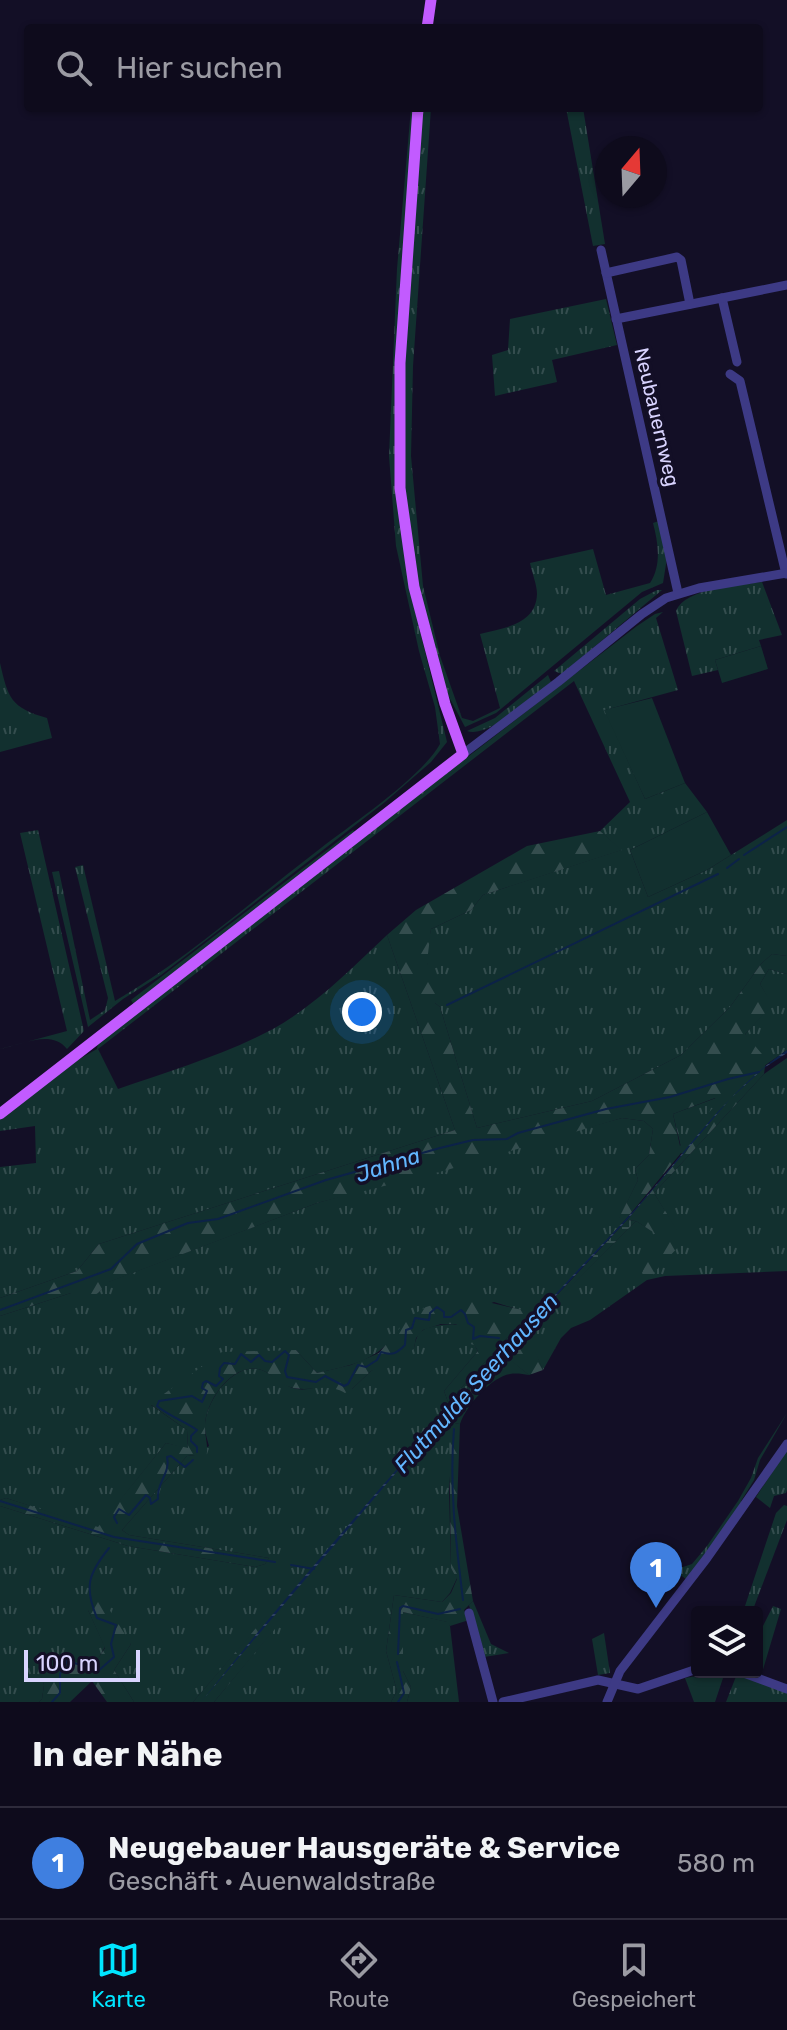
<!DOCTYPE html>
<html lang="de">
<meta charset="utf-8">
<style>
body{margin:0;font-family:Rubik,sans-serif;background:#1c1929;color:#f1f3f6}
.controls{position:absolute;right:24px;bottom:24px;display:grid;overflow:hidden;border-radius:8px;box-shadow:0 2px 6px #0004}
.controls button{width:72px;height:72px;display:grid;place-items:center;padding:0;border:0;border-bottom:2px solid #2e2b3b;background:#0e0b1c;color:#f1f3f6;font:40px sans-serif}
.compass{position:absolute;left:595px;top:136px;width:72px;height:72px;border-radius:50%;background:#0e0b1c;box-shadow:0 2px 6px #0004;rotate:19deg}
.scale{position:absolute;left:24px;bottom:20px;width:116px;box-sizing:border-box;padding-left:8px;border:4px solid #d9d4ff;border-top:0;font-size:22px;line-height:28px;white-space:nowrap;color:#d9d4ff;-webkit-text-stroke:6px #130f26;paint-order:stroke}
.you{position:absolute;left:362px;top:1012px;width:28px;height:28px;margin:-20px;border:6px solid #fff;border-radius:50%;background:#1a73e8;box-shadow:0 0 0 12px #1a73e833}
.badge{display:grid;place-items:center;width:52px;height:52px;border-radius:50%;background:#00e5ff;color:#fff;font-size:26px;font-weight:700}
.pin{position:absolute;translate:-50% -66px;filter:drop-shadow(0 2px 4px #0008)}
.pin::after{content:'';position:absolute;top:42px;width:28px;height:24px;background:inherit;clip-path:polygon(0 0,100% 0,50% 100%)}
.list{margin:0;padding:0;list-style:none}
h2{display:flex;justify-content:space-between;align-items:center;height:104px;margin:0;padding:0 32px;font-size:34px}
h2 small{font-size:26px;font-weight:400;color:#9b9ba3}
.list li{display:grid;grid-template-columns:52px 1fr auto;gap:24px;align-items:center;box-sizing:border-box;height:112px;padding:0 32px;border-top:2px solid #2e2b3b}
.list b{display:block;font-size:30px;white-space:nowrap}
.list p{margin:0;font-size:26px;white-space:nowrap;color:#9b9ba3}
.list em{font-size:26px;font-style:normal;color:#9b9ba3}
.icon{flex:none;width:44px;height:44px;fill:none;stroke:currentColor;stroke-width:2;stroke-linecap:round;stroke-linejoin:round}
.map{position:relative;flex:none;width:787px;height:1702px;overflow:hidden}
.search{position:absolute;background:#0e0b1c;box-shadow:0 2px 6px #0004;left:24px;right:24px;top:24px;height:88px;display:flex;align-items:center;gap:20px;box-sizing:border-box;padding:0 28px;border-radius:8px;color:#9b9ba3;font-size:30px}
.sheet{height:216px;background:#0e0b1c}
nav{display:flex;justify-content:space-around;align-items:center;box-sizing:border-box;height:112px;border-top:2px solid #2e2b3b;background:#0e0b1c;font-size:22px;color:#9b9ba3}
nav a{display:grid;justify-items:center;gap:4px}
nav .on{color:#00e5ff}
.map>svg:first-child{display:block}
.grass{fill:url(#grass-tufts)}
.forest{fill:url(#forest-firs);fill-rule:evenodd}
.wetland{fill:url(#wetland-marsh)}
.garden{fill:#12302f}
.water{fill:url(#water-rules)}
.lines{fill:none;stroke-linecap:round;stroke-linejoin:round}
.stream{stroke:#0c2248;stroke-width:2}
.minor{stroke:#3d3a85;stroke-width:9}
.major{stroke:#c25bff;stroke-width:11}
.labels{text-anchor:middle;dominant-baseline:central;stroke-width:7;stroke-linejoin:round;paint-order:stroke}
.street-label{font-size:20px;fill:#d9d4ff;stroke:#130f26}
.water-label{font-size:22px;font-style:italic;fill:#62b6ff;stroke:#130f26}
</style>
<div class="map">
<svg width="787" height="1702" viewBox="0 0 787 1702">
<defs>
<pattern id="grass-tufts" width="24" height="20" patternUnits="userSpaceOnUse" patternTransform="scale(2)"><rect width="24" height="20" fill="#12302f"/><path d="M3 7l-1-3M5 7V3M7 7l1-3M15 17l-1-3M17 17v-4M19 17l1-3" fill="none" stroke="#344d4e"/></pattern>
<pattern id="forest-firs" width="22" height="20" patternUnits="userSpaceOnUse" patternTransform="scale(2)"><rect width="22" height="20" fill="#12302f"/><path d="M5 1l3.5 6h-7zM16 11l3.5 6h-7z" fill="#344d4e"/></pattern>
<pattern id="wetland-marsh" width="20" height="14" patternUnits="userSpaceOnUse" patternTransform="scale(2)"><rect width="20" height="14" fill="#12302f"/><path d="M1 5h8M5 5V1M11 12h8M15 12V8" fill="none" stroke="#344d4e"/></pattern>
<pattern id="water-rules" width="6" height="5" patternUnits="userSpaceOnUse" patternTransform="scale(2)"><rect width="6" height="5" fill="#0c2248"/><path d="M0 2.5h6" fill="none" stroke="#2f4163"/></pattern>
</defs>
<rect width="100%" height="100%" fill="#130f26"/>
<g class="grass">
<path d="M411,108H415L396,365V490L410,590L447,742L431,762L385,802L161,975L123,999L88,1027L52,872L59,871L90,1020L105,1010L108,998L75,867L83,865L115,1001C187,959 254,899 321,848C352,824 422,777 440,744L435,707L419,651L396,546L389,456L397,269Z"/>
<path d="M422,108H431L413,366L411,456L423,586L440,656L462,718L473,721L500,708L480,634C503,628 536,625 537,594C537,585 532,573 530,563L593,549L606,595L650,583C662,565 658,542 653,523L659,521L667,558L663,583L642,592L496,713L465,727L448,695L418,588L405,488V363Z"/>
<polygon points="566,108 583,108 605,244 593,246"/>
<polygon points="606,299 617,345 552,360 557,382 495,396 492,355 508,350 510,319"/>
<path d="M762,582L782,635L759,640L761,646L715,660L718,670L692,676L676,611C685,588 739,585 762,582Z"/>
<polygon points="657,590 662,590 562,674 554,671 640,599"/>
<path d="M663,612L656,618L678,690L605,710L645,799L685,783L707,812L630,850L648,897L707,870L787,820V956L772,954L761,964L730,1007L681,1055L592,1101L477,1128L440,1007L435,1003C437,985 429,979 427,963C426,952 429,940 431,929L471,910L483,895L621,850L600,831L630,802L574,681L98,1049L118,1089C170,1071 224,1055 273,1029C316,1005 352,968 387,935L455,1130L99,1244L77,1271L0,1298V1167L36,1163L35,1126L0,1131V1119L69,1065L97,1049L98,1043L637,626L655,614Z"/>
<path d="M0,663C8,698 11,708 47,718L52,738L0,752Z"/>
<path d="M548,675L551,682C534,696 489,739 467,731L495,718Z"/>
<path d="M38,830L84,1031L67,1049C52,1029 22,1044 0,1049L67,1031L20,833Z"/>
<polygon points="353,830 356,833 134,1005 131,1000"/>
<polygon points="769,969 787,974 787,1050 764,1066 745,1034 772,1005 760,984"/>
<path d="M787,1058V1271L665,1276L647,1280L590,1320L571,1328L561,1338L543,1370L527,1334L507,1357L529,1375C523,1374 516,1373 510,1374C491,1377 466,1406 460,1424L454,1423L449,1489L451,1568L457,1578L450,1593L442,1602L394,1595L386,1651L397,1691L391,1702H214L279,1623L268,1615L193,1702H134L114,1670L131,1644L88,1610L105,1647L95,1664L38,1665L44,1685L42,1699L39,1702H0V1506L128,1546L255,1567L265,1564L269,1558L129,1535L122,1530L187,1456L195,1455L209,1446C208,1441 205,1434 205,1428C204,1404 231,1364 258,1369C272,1372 281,1386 297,1389C307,1391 317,1386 327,1386C336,1387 344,1389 352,1389L371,1371L414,1348C415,1342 417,1334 422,1331C430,1325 457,1321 466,1328C471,1333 473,1345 478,1351L444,1391L448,1402L530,1313L494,1302L389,1342C370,1363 343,1367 317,1373L296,1350L151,1405L187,1430L188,1449L166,1443L98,1528L6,1498L0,1500V1316L71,1293H98L108,1282L317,1203L622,1118L644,1121L653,1129L649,1155L635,1169L638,1180L619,1219H626L452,1407L530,1324L532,1325L636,1221L657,1234L683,1241L654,1193L764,1074Z"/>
<polygon points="716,1098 719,1102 681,1147 673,1114"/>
<polygon points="787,1413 760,1460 754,1480 741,1501 742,1504 686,1579 652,1555 677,1569 692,1564 707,1546 738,1501 751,1478 758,1458"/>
<polygon points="787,1450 787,1490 786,1493 774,1496 770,1508 756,1497"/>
<polygon points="784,1505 787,1506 787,1520 752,1612 743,1612 776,1513"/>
<polygon points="473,1601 491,1644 509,1653 484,1657 469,1605"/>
<polygon points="773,1606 781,1609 761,1676 749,1672 757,1672 757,1638"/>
<polygon points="403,1612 448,1622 450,1626 459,1702 407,1702 411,1687 403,1671"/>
<polygon points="604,1633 610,1673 598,1675 592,1639"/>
<polygon points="717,1673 724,1675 715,1702 694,1702 685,1678"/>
<polygon points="737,1674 787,1693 787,1702 726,1702"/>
</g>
<g class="forest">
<path d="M600,831L622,850L483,895L471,910L431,929L427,962L438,996L435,1003L440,1007L477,1128L592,1101L681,1055L730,1007L761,964L772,954L787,956V974L769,969L760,984L773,1005L745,1034L766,1059L764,1074L654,1193L684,1241L647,1280L642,1273L656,1234L636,1221L627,1220L683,1154L681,1153L626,1219L618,1220L638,1180L635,1169L649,1155L653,1129L644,1121L622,1118L447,1170L317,1203L109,1282L98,1293L80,1304L71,1293L0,1316V1298L77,1271L99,1244L455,1130L387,935L416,910L527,846ZM715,1098L718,1102L680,1146L673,1114Z"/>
<path d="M462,1296L531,1312L448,1402L444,1391L478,1351L474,1345L467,1343L465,1328L455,1324H441L423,1330L416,1338L414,1348L405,1359L371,1371L352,1389L345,1393C326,1382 310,1393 290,1387C278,1384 270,1371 258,1369C231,1364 204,1403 205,1428C205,1439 209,1446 206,1458L195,1455L187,1456L122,1530L129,1535L269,1558L265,1564L255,1567L128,1546L0,1506V1500L6,1498L98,1527L166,1443L188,1448L187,1430L150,1404L222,1352L296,1350L317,1373L351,1365L379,1353L409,1317L426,1307Z"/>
<polygon points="528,1333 543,1370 529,1375 506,1357"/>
<polygon points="454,1423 460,1424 457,1506 473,1601 464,1610 469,1620 450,1626 447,1622 403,1612 403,1671 411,1687 407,1702 391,1702 397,1691 386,1651 394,1595 442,1602 451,1593 457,1579 451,1568 449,1426"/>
<polygon points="97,1590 131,1644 114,1670 134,1702 107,1702 92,1681 70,1702 39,1702 42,1699 44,1685 37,1664 86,1651 95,1663 105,1648 88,1610 87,1599"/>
<polygon points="268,1614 280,1623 214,1702 193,1702"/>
</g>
<polygon class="wetland" points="627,1220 636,1221 532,1326 530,1324"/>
<g class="garden">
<polygon points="761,646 768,669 722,683 715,660"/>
<polygon points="652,698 685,783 645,799 604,710"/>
<polygon points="707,812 731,855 707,870 648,897 630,850"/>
</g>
<path class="water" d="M787,1050V1053L764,1068L730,1099L627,1220L452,1407L201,1702C335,1535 478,1375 625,1220C679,1163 721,1095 787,1050Z"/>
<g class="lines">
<g class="stream">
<polyline points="744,855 787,827"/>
<polyline points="727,868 739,859"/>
<polyline points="447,1005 718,874"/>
<polyline points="0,1310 111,1269 137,1244 188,1223 218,1219 326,1180 440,1148 473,1140 507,1139 518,1133 606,1109 670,1097 728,1079 759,1072"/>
<path d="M454,1429C449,1488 456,1542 463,1600"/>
<path d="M197,1452V1447L191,1441V1436L197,1430C186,1422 167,1415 157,1406L159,1401L192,1396L202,1402L207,1391L202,1388L203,1383L206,1381L216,1386L223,1379L219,1376L220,1368L224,1363L235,1364L241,1354L251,1362L259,1355L265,1361L272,1362L285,1351L289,1355L285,1371L287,1377L316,1382L325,1376L344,1386L348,1384L358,1365L366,1367L377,1360L381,1352C393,1356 397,1353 405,1345L406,1330L412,1328L415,1318L429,1320L430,1313L437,1307L444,1312V1317H451L461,1310L465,1314L468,1323L474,1327L473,1339L480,1336L499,1338"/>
<polyline points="0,1501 114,1537 275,1562"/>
<path d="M117,1523L114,1517L119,1509L129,1515L146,1495L150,1498L151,1504L158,1499C156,1483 171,1473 167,1457L171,1456L185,1467L193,1460"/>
<polyline points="291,1565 314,1569"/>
<polyline points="398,1654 400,1608 403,1606 438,1614 460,1609"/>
<polyline points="397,1662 404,1693 398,1702"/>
<path d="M52,1702L60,1693V1674L67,1661L88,1667L97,1672L114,1657L111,1644L116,1625L97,1618C84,1587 88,1574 109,1548"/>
</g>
<g class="minor">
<polyline points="601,250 678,593"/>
<polyline points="606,273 677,257 681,260 690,304"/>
<polyline points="722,298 737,362"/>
<polyline points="616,319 787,285"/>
<polyline points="730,374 740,381 786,574"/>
<polyline points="463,754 558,682 642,614 666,598 699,588 787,573"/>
<polyline points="469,1613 493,1702"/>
<polyline points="741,1672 787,1689"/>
<polyline points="503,1702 598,1680 638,1689 697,1669"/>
<polyline points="607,1702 620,1671 707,1558 787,1444"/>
</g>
<g class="major">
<polyline points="427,28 431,0"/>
<polyline points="0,1114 463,754 445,704 414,587 400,488 400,363 418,108"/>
</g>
</g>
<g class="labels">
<g class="street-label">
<text transform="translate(657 417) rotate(77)">Neubauernweg</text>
</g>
<g class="water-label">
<text transform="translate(388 1165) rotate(-18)">Jahna</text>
<text transform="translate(476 1383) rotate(-48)">Flutmulde Seerhausen</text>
</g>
</g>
</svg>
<div class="controls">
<button><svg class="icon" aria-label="layers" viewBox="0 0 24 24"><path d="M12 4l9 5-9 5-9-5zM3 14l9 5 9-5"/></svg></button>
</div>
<svg class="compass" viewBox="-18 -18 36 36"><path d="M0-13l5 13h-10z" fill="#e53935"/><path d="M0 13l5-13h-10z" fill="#9b9ba3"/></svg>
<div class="scale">100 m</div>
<div class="you"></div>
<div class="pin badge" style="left:656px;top:1608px;background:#3f7fe0">1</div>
<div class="search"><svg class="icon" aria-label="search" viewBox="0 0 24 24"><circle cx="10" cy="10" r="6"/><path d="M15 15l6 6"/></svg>Hier suchen</div>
</div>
<section class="sheet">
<h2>In der Nähe<small></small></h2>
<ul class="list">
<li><span class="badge" style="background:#3f7fe0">1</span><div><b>Neugebauer Hausgeräte &amp; Service</b><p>Geschäft · Auenwaldstraße</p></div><em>580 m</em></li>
</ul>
</section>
<nav>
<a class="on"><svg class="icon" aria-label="map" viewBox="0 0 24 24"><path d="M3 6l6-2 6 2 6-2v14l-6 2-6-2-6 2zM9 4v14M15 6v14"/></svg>Karte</a>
<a><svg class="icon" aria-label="directions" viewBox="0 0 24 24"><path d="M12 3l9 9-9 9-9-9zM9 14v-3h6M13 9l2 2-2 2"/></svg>Route</a>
<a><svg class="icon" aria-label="saved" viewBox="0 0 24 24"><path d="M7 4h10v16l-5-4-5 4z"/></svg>Gespeichert</a>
</nav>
